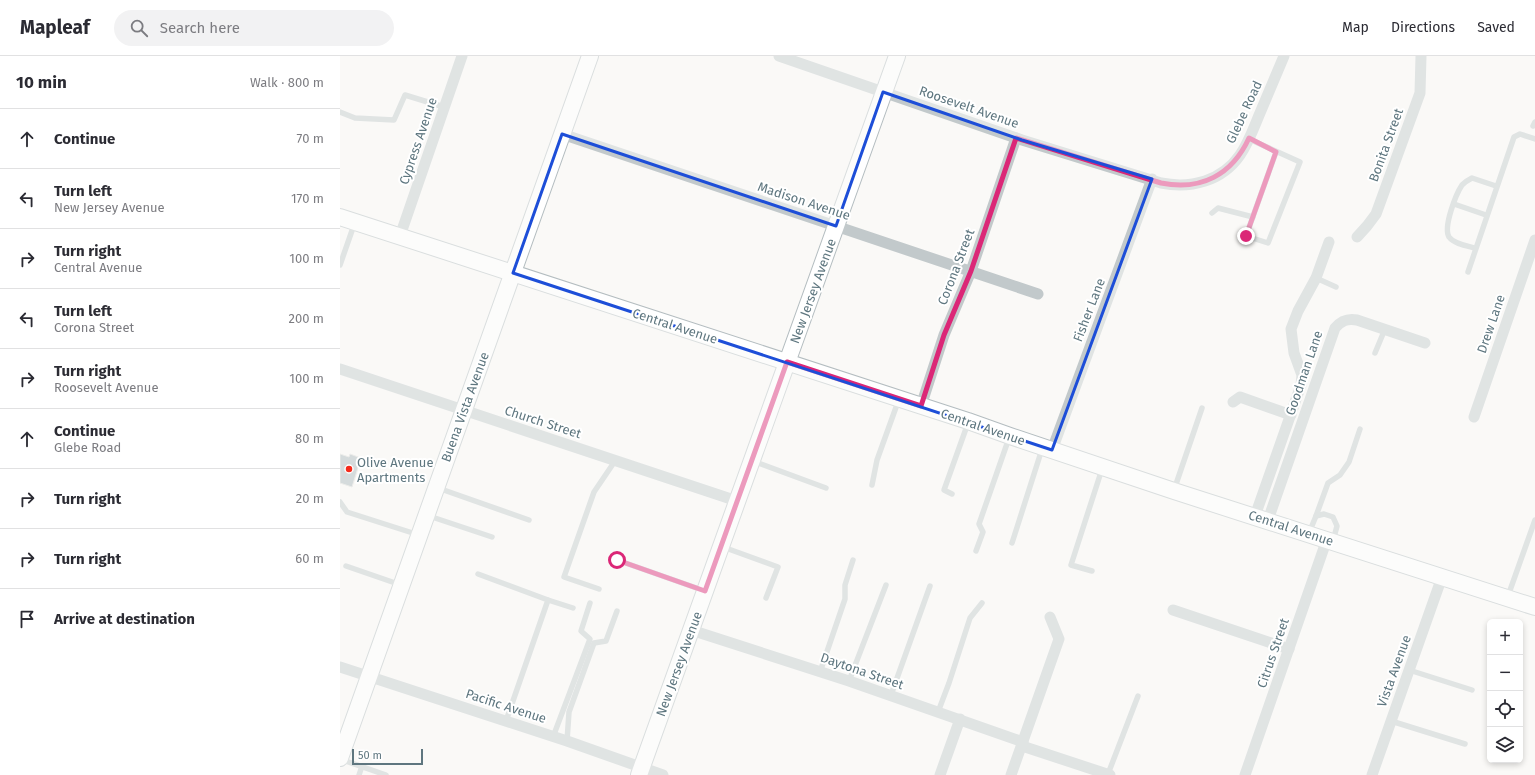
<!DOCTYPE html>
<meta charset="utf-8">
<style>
body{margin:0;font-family:"Fira Sans",sans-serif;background:#f2f2f3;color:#2b2b33}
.controls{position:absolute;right:12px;bottom:12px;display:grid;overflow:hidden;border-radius:6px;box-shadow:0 2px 6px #0003}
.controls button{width:36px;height:36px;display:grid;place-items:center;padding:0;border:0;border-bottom:1px solid #e1e1e2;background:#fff;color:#2b2b33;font:20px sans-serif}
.scale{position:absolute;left:12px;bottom:10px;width:71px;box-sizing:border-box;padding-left:4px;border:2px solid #5e767f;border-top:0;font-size:11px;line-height:14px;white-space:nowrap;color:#5e767f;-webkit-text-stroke:3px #fff;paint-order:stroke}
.stop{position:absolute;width:12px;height:12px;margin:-9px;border:3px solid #db2777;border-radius:50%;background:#fff}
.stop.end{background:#db2777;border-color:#fff;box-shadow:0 1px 4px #0008}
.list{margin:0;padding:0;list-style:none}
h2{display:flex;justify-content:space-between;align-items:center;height:52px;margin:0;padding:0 16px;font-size:17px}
h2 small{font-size:13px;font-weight:400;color:#7c7c81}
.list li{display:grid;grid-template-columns:26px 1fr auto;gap:12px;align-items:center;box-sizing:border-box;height:60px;padding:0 16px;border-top:1px solid #e1e1e2}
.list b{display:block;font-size:15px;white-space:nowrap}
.list p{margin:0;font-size:13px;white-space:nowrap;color:#7c7c81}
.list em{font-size:13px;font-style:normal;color:#7c7c81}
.icon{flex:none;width:22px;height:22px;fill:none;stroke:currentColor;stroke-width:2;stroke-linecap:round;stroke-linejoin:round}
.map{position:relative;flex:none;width:1195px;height:719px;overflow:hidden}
header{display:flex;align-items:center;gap:24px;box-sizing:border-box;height:56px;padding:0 20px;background:#fff;border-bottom:1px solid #e1e1e2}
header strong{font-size:19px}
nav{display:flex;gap:22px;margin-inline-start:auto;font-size:14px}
.search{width:280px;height:36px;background:#f2f2f3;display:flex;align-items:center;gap:10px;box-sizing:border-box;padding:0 14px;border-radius:22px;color:#7c7c81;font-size:15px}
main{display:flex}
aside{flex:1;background:#fff}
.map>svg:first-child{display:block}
.building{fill:#a9b6ba;stroke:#dcdbd9}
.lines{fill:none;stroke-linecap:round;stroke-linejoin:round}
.secondary-casing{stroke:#b4bdc0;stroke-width:18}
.lane{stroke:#c2c9cb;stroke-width:5.5}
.street{stroke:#c2c9cb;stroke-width:11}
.secondary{stroke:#fff;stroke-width:16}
.route{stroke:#db2777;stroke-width:5}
.marked{fill:none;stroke:#1d4ed8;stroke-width:3;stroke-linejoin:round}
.poi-dot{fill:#f52b1c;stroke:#fff;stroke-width:1.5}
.labels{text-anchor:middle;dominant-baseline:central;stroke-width:4;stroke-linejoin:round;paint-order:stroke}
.street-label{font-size:13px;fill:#5e767f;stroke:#fff}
.poi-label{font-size:13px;fill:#5e767f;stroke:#fff;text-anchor:start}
</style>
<header>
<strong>Mapleaf</strong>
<div class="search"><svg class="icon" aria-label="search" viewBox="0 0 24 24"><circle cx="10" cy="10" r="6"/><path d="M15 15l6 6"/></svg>Search here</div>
<nav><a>Map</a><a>Directions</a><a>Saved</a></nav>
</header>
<main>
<aside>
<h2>10 min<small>Walk · 800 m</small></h2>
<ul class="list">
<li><svg class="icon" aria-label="ahead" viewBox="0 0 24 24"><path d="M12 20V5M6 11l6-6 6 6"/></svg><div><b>Continue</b></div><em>70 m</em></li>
<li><svg class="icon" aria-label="left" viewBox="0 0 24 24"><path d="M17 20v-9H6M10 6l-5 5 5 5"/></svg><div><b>Turn left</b><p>New Jersey Avenue</p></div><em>170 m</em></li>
<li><svg class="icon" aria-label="right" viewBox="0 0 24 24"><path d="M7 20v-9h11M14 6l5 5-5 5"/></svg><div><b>Turn right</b><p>Central Avenue</p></div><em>100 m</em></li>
<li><svg class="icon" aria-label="left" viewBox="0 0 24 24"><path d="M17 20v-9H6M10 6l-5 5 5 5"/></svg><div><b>Turn left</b><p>Corona Street</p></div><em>200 m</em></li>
<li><svg class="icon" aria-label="right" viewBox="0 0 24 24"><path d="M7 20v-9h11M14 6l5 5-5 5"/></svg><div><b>Turn right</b><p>Roosevelt Avenue</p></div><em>100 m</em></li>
<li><svg class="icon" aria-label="ahead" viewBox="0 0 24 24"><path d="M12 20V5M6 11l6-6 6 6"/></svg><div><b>Continue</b><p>Glebe Road</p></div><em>80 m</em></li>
<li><svg class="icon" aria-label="right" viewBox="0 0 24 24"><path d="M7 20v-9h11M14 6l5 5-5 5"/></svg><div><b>Turn right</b></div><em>20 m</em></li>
<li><svg class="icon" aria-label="right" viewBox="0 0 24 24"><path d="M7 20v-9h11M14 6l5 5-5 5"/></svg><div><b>Turn right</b></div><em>60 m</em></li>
<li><svg class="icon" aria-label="arrive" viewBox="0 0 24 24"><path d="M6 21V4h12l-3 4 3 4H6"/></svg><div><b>Arrive at destination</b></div></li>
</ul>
</aside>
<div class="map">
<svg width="1195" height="719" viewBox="0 0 1195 719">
<rect width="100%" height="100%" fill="#faf9f7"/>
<polygon class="building" points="0,398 9,401 10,398 21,402 12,431 0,427"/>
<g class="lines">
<g class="secondary-casing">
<g id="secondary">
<polyline points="0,161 628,365 670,380 834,435 1195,551"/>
<polyline points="0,702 250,0"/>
<polyline points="299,719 557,0"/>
</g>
</g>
<g class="lane">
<polyline points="0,56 15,62 54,64 65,39 104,51"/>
<polyline points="1193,70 1195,66"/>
<polyline points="909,83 960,106 928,187 906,180 936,96"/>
<polyline points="1114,148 1146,159"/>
<polyline points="872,157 878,152 913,161"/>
<path d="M1135,192C1128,190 1114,188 1109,181C1103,171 1116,138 1122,129C1125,126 1128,124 1132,122L1156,130"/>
<polyline points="0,209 15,166"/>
<polyline points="1128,216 1174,81 1180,78 1195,83"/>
<polyline points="976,222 996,231"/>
<polyline points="1035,297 1045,273"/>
<polyline points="413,405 486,432"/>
<polyline points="532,429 537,404 559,343"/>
<polyline points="98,432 189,464"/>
<polyline points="834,434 862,352"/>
<polyline points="612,438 604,434 628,367"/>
<polyline points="0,446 7,456 79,479"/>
<polyline points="89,460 152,481"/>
<polyline points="976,460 988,427 1000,419 1009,406 1020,373"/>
<polyline points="969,477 976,460 984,458 993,461 997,470 993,485"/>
<polyline points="672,487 702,393"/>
<polyline points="383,491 438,511 426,542"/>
<polyline points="636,495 643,476 639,468 669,382"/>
<polyline points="277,504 365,535"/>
<polyline points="6,510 61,529"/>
<polyline points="752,515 731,509 762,413"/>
<polyline points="138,518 208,544 166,665"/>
<polyline points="259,533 224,521 254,436 275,405"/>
<polyline points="1168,540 1195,464"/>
<polyline points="208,544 233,552"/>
<polyline points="1069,614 1132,634"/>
<polyline points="480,616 505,543 505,529 513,504"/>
<polyline points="509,625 546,529"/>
<polyline points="551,639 590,530"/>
<polyline points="598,656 609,627 630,562 642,547"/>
<polyline points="1051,665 1125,688"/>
<polyline points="213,681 250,583 241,575 250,547"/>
<polyline points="227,685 229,656 254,587 266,585 277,555"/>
<polyline points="0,703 46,719"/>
<polyline points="768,718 798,640"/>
<polyline points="19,719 22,710"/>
</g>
<g class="street">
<path d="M439,0L682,84L821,127C851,133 882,125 900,99C909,86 914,71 920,57C928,38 936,19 944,0"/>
<polyline points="222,78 698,238"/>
<polyline points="60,180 122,0"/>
<polyline points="1017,181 1027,170 1036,158 1080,37 1081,0"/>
<polyline points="0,313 397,445"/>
<polyline points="893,346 900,341 951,359"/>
<polyline points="581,350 604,279 631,215 676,82"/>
<polyline points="1134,361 1195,184"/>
<polyline points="712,394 812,123"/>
<polyline points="915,460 961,329 962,319 954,297 951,273 958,255 976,222 989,186"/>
<path d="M928,464L995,272C1001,265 1007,262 1017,264L1085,287"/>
<polyline points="833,554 949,593"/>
<polyline points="351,574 509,625 683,686"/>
<polyline points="0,611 227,685 323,719"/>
<polyline points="682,690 770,719"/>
<polyline points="600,719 620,663"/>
<polyline points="671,719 719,583 710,561"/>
<polyline points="905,719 987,483"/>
<polyline points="1032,719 1102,521"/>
</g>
<use href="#secondary" class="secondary"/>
</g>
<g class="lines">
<path class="route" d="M277,504L365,535L447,306L581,350L604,279L631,215L676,82L821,127C861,135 892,119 909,82L936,96L906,180"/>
</g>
<path d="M0 0H1195V719H0ZM543,36L682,84L812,123L712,394L173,217L222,78L496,170Z" fill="#faf9f7" fill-opacity=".55" fill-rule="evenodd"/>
<path class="marked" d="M543,36L682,84L812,123L712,394L173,217L222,78L496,170Z"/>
<circle class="poi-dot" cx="9" cy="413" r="4"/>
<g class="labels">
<g class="street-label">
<text transform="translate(629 51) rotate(19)">Roosevelt Avenue</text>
<text transform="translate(904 56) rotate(-65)">Glebe Road</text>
<text transform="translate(78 85) rotate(-71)">Cypress Avenue</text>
<text transform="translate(1046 89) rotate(-70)">Bonita Street</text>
<text transform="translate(464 145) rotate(18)">Madison Avenue</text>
<text transform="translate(616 211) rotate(-69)">Corona Street</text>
<text transform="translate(473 235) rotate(-70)">New Jersey Avenue</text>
<text transform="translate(749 254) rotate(-69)">Fisher Lane</text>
<text transform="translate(1151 268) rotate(-71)">Drew Lane</text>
<text transform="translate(335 270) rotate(18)">Central Avenue</text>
<text transform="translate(964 317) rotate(-71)">Goodman Lane</text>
<text transform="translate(125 351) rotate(-70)">Buena Vista Avenue</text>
<text transform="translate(203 366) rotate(18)">Church Street</text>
<text transform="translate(643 371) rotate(19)">Central Avenue</text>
<text transform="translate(951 472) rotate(18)">Central Avenue</text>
<text transform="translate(933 597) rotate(-71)">Citrus Street</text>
<text transform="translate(339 608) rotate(-70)">New Jersey Avenue</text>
<text transform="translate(522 615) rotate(19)">Daytona Street</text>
<text transform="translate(1054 615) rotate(-70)">Vista Avenue</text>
<text transform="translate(166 650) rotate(18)">Pacific Avenue</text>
</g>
<g class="poi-label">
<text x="17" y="406">Olive Avenue<tspan x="17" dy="15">Apartments</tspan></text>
</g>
</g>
</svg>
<div class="controls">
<button>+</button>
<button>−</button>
<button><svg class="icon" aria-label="locate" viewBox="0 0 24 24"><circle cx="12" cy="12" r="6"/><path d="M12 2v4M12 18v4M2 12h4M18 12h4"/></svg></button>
<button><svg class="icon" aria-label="layers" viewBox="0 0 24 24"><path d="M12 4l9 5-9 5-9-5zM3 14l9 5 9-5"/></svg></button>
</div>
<div class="scale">50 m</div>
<div class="stop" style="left:277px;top:504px"></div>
<div class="stop end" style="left:906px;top:180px"></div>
</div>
</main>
